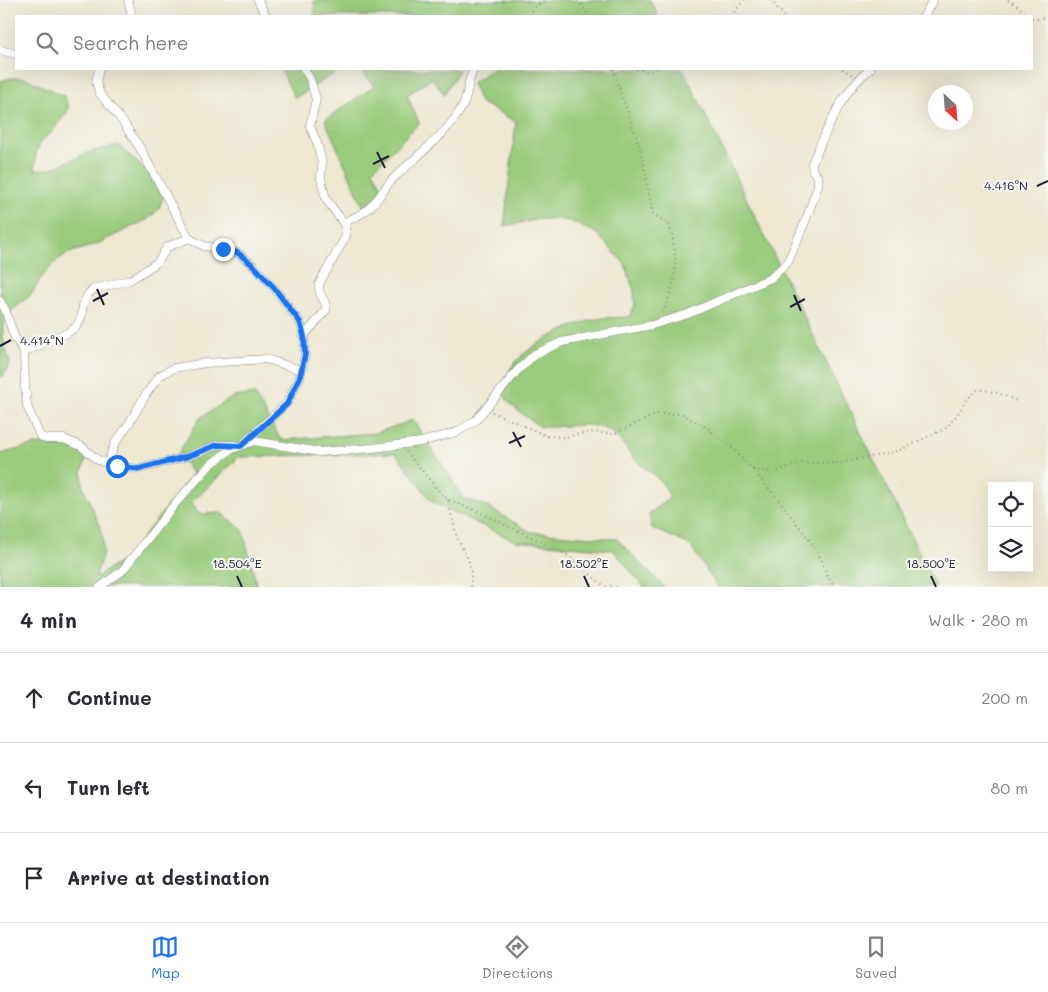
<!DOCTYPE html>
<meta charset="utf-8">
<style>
body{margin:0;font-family:Mali,sans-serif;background:#f2f2f3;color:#2b2b33}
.controls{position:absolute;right:15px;bottom:15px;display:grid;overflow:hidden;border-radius:0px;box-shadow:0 5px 20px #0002}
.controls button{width:45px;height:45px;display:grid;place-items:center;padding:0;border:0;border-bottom:1px solid #e1e1e2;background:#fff;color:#2b2b33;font:25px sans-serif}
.compass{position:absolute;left:928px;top:85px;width:45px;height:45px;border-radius:50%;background:#fff;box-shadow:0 5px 20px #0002;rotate:154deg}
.stop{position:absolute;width:15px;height:15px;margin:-11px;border:4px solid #1a73e8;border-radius:50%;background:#fff}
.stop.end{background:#1a73e8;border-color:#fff;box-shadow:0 1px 5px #0008}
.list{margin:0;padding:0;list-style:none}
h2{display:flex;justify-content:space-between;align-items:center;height:65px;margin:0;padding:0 20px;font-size:21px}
h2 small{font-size:16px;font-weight:400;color:#7c7c81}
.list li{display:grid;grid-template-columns:32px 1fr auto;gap:15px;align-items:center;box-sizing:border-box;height:90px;padding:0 20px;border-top:1px solid #e1e1e2}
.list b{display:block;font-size:19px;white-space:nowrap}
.list em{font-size:16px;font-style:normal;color:#7c7c81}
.icon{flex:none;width:28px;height:28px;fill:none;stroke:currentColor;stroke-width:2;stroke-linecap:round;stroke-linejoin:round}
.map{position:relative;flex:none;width:1048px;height:587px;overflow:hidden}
.search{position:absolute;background:#fff;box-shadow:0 5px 20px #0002;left:15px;right:15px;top:15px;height:55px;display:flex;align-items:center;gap:12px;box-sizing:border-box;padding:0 18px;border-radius:0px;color:#7c7c81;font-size:19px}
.sheet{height:335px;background:#fff}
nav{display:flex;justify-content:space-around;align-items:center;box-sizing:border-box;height:70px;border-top:1px solid #e1e1e2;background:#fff;font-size:14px;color:#7c7c81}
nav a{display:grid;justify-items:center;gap:2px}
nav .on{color:#1a73e8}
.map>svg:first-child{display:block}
.green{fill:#99cb7b;stroke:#5e765b}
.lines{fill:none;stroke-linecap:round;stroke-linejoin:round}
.minor-casing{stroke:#888586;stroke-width:9}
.path{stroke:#888586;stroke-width:2;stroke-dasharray:1 4;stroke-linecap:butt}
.minor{stroke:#fff;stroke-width:8}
.route{stroke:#1a73e8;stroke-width:6}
.ticks{fill:none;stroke:#22223b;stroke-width:2}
.ticks-label{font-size:12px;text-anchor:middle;fill:#22223b;stroke:#f6f6f2;stroke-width:4.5;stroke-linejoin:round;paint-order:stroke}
</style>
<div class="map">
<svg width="1048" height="587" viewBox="0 0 1048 587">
<rect width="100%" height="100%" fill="#f6f6f2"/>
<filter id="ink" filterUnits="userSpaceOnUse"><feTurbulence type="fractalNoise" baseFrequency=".02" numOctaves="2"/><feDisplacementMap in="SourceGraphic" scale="10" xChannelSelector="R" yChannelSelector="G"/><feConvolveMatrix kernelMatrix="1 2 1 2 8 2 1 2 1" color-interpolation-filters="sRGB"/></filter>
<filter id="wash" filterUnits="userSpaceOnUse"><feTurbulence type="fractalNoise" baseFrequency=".0096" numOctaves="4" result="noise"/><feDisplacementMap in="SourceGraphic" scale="20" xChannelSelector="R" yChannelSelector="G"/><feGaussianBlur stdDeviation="1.12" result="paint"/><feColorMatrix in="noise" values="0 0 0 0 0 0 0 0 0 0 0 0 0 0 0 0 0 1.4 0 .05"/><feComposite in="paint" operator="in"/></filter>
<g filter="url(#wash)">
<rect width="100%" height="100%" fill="#eee8d1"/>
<g class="green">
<polygon points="650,0 658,16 315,16 314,1"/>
<polygon points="283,69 342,69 295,98 281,70"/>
<polygon points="360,69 459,70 444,94 432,78 407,95 419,123 373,170 385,193 364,208 325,120 374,86"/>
<path d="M492,69H683L936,587H718L690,545L652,528L649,514L670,498C662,476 646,472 632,456C620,441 615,429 595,426C580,423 557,428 541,427C532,421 514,409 508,401C503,395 504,386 506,379C513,349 574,322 603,318C611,317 620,318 629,317L635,305L634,291L625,264L596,233L570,221L555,219H540L504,226L516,122L480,102L472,83Z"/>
<polygon points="11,78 25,78 64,96 69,109 52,132 41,141 36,153 35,170 50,169 90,152 118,145 149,173 163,197 159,209 148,219 97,244 69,253 57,260 39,281 32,294 10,312 3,324 3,338 10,364 3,376 0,377 0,81"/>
<path d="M254,394L281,440L375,433L413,420L464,499L484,505L531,532L617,539L664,587H644L613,550L515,541L432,502L396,453L239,457L191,503L199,514L221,513L243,530L257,587H0V454C28,447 52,437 81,446L86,459L82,473L83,486L100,526L103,539V553L95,578L127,557L193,474L178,454L200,418L233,397Z"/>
</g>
</g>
<g filter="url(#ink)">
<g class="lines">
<g class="minor-casing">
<g id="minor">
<polyline points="128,0 131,12 130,16"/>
<polyline points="258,0 266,16"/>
<polyline points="924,16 933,0"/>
<polyline points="0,50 16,54"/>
<polyline points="99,69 96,82 100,94 123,122 140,148 189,238 204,246 223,249 238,253 254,266 275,289 300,322 304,336 305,355 300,377 287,403 245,442"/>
<path d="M343,223C352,219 363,214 370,207C380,198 386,184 397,175C420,153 448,134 463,105C469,94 467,79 474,69"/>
<polyline points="0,301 5,309 14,336 24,352 25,386 27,406 40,436 46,439 64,439 81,446 98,460 117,466 139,469 189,456 217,445 235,445"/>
<path d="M304,336L326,310C327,298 318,299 319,284L346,236L345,225L326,199L321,179L322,163L317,143L310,126L316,99L310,79L304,69"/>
<polyline points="24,352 67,333 76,327 81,318 83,305 88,294 94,289 130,280 158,262 167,247 189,238"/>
<polyline points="108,463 115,443 130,422 146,394 159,376 174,368 206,363 266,359 301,370"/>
<path d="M100,587L122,571L174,505L210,465L230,450L254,441L320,452L373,448L421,442L457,432L476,420L517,371L535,354L562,342L652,325L688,314L771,278L788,262L807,217L818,185V177L813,171L812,163C828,129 840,93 870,69"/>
</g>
</g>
<g class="path">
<polyline points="578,0 589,16"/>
<polyline points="771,0 784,16"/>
<polyline points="1008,0 1019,7 1028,16"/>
<path d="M530,16C531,7 539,4 547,0"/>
<polyline points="731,16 744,0"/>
<polyline points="1032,18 1038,19 1048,16"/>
<path d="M613,69C620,94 630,117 638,142C645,165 648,190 653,214L669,224C679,259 677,281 662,314"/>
<polyline points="636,69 649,72 657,69"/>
<polyline points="842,69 853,75"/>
<polyline points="492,412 547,436 565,437 591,432 614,434 657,414 682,414 703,425 729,445 753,470 778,499 817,550 828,577 835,587"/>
<polyline points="406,452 417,464 436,488 448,500 479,512 564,553 604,586 617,587"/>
<polyline points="753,470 774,472 802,463 840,463 898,451 946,428 957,415 967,399 979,389 998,393 1019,402"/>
<polyline points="448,500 457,538 469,561 471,572 471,587"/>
</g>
<use href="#minor" class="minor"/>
</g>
</g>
<g class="lines" filter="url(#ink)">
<polyline class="route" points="117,466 139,469 189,456 217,445 241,446 287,404 300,377 305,354 304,336 300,322 275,289 254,266 238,253 223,249"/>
</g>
<path class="ticks" d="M377,152L385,168M373,164L389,156M1037,186L1048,181M97,289L104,305M794,295L801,311M93,301L108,293M790,307L805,299M0,346L11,340M513,432L521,447M509,443L525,436M237,576L242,587M584,576L589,587M931,576L936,587"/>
<g class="ticks-label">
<text x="1006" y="190">4.416°N</text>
<text x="42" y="345">4.414°N</text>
<text x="237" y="568">18.504°E</text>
<text x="584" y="568">18.502°E</text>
<text x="931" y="568">18.500°E</text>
</g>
</svg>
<div class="controls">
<button><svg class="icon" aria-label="locate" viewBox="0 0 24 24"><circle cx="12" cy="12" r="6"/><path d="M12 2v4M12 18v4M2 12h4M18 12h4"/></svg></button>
<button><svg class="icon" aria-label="layers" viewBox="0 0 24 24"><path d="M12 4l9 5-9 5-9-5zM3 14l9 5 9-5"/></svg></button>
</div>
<svg class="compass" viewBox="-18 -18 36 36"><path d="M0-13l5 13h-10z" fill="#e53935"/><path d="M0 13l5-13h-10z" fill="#7c7c81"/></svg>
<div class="stop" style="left:117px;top:466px"></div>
<div class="stop end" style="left:223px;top:249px"></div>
<div class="search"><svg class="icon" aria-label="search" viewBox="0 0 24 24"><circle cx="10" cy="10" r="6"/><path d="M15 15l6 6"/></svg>Search here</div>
</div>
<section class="sheet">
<h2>4 min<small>Walk · 280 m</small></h2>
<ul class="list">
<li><svg class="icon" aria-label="ahead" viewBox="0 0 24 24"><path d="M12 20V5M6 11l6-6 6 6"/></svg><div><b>Continue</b></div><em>200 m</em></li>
<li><svg class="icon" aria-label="left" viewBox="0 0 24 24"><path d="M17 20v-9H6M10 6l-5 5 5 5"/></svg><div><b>Turn left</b></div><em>80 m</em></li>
<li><svg class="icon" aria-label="arrive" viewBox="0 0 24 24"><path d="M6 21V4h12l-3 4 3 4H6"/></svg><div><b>Arrive at destination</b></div></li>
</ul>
</section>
<nav>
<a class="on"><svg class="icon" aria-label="map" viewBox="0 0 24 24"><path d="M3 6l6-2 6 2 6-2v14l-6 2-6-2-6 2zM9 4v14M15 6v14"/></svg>Map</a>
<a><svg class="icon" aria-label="directions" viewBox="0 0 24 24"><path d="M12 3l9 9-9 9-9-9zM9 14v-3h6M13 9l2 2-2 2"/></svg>Directions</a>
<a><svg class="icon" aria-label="saved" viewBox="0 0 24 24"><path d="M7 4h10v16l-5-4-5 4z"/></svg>Saved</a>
</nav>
